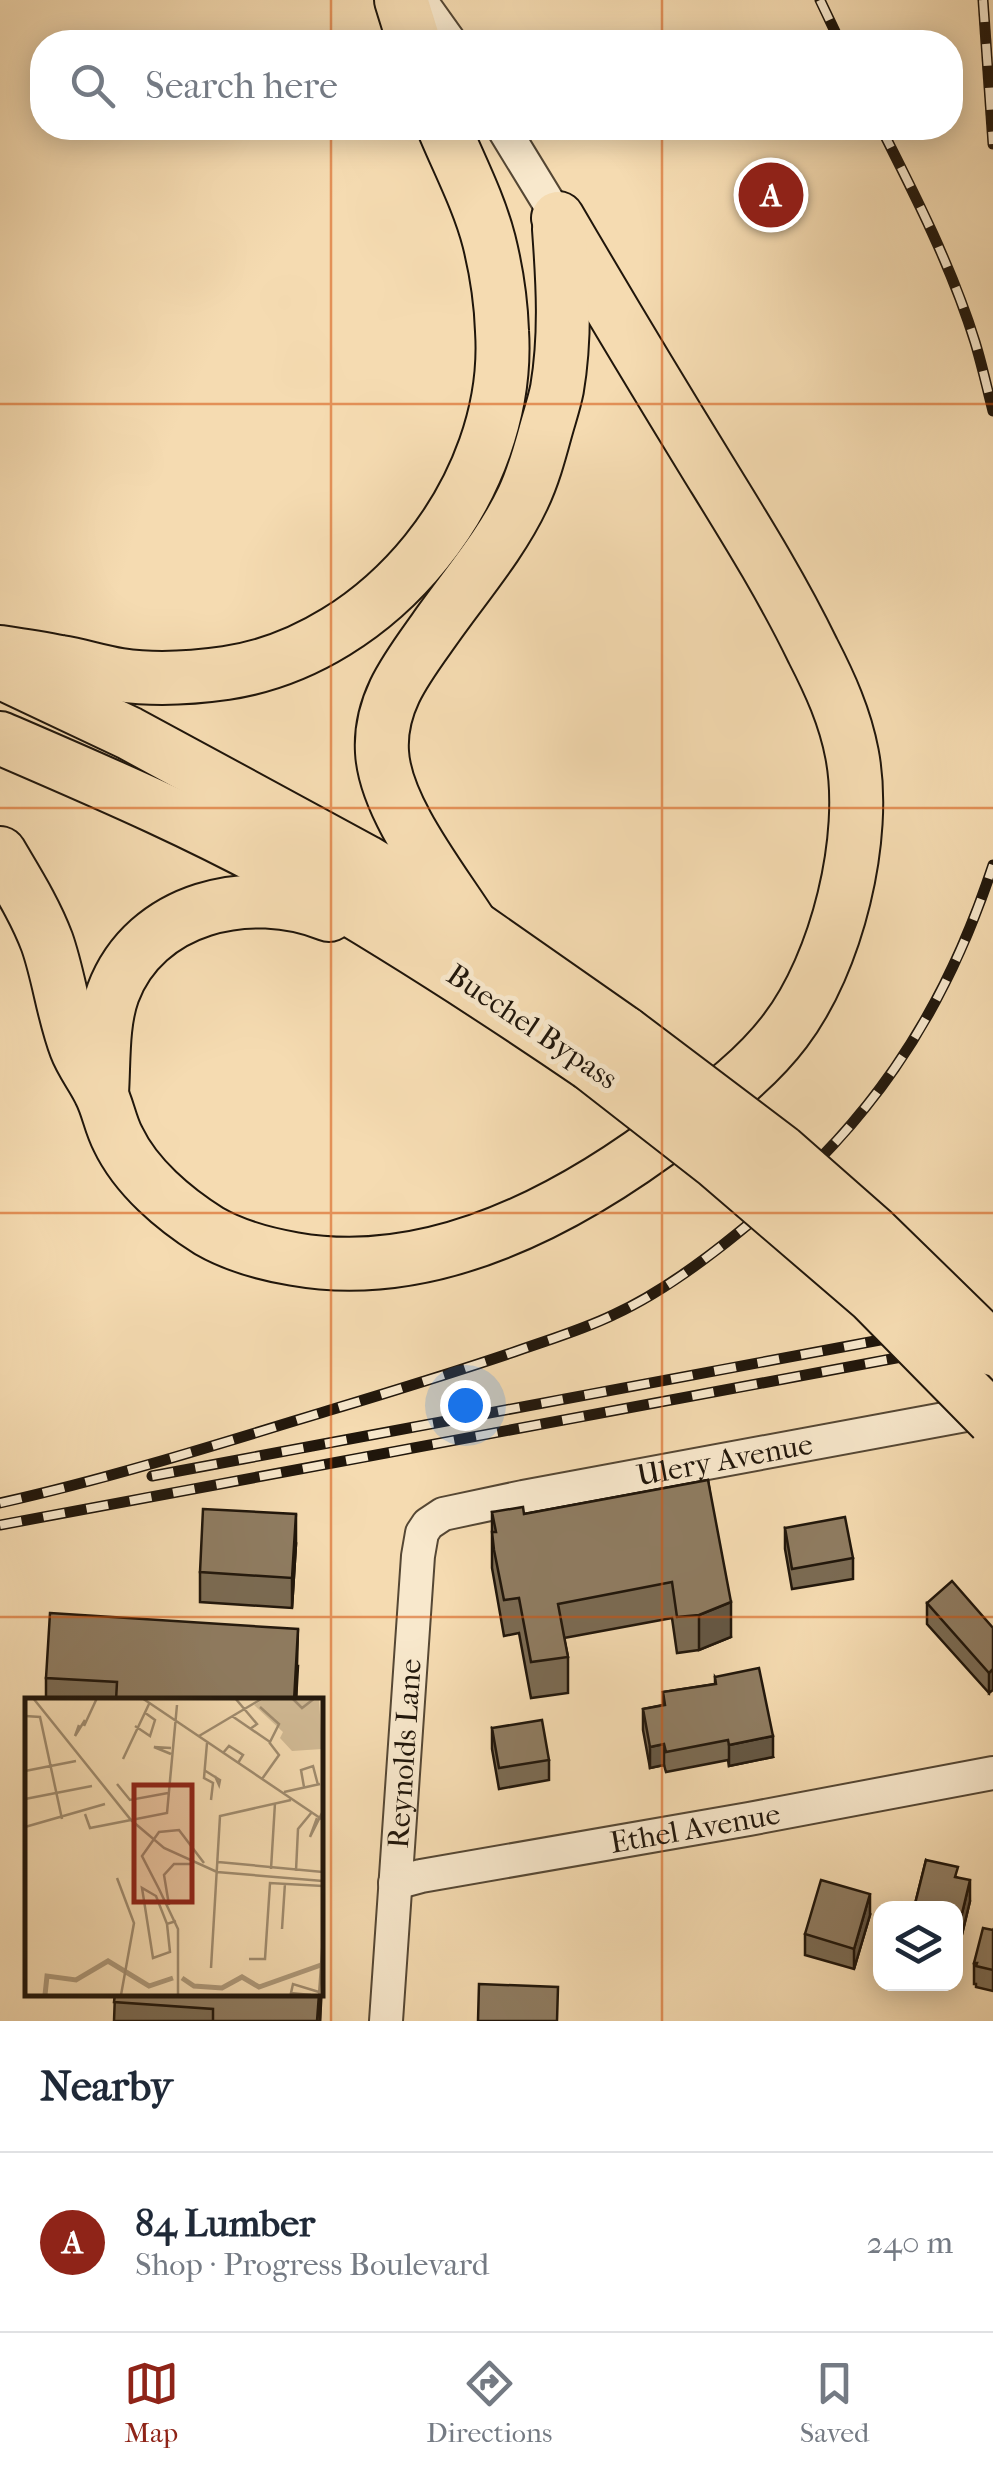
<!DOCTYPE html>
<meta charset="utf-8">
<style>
body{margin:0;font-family:"IM FELL French Canon",serif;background:#f6f6f7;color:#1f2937}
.controls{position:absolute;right:30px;bottom:30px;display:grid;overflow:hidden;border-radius:20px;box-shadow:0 5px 25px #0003}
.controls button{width:90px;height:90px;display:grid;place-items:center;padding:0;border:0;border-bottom:2px solid #e0e1e3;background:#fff;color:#1f2937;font:50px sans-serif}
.you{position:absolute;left:465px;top:1405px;width:35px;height:35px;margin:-25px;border:8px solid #fff;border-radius:50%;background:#1a73e8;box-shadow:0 0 0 15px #1a73e833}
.badge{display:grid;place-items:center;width:65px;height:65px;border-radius:50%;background:#8f2418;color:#fff;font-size:32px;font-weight:700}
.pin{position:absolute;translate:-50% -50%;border:5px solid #fff;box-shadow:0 2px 10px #0006}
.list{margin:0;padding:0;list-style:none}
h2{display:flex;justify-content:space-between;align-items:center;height:130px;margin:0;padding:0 40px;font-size:42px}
h2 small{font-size:32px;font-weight:400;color:#747a83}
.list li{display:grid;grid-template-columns:65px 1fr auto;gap:30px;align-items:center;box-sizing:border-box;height:180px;padding:0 40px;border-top:2px solid #e0e1e3}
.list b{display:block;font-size:38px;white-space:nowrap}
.list p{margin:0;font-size:32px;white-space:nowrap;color:#747a83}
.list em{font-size:32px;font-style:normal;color:#747a83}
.icon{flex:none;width:55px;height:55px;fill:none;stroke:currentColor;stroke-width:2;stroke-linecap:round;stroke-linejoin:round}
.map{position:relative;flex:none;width:993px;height:2021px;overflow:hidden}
.search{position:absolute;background:#fff;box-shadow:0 5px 25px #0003;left:30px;right:30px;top:30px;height:110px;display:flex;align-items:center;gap:25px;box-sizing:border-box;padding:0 35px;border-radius:40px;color:#747a83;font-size:38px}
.sheet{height:310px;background:#fff}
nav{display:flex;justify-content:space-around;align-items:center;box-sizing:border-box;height:140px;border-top:2px solid #e0e1e3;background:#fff;font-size:28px;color:#747a83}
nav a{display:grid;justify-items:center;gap:5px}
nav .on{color:#8f2418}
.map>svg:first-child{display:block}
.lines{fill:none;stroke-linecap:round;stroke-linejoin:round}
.minor-casing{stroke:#554734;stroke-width:36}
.primary-casing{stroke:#20160b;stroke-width:56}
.minor{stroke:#f8e8cc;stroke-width:32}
.primary{stroke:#f5dbb1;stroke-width:52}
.rail-casing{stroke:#20160b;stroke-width:11}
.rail{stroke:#f8e8cc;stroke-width:8;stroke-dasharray:22;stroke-linecap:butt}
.primary-bridge-casing{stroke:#20160b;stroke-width:56;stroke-linecap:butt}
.primary-bridge{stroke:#f5dbb1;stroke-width:52}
.wall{fill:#7b6b53;stroke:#20160b;stroke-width:2.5}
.shaded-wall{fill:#645744;stroke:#20160b;stroke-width:2.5}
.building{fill:#8f7c61;stroke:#20160b;stroke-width:2.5}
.grid{fill:none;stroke:#d4520c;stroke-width:2.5;stroke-opacity:0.55}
.labels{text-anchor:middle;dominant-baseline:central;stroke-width:10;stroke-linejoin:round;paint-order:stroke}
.street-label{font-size:30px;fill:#20160b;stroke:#f8e8cc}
.inset-river{fill:none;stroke:#ad9879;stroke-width:5}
.inset-road{fill:none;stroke:#a08c6f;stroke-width:2.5}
.view{fill:#8f2418;fill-opacity:0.15;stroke:#8f2418;stroke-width:5}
.inset-edge{fill:none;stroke:#20160b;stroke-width:5}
</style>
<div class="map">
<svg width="993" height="2021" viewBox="0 0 993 2021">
<rect width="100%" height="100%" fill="#f5dbb1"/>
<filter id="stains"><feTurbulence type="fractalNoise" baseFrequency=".002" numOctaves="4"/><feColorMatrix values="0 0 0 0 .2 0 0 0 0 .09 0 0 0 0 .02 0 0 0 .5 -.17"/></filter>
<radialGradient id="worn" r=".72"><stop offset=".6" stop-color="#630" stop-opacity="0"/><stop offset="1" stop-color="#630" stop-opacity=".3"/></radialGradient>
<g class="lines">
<g class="minor-casing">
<g id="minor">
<polyline points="420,0 450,42"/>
<polyline points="503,128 558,218"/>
<path id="s1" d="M395,1883L421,1876L749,1819L993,1773"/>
<path id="s2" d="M386,2021L418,1556L422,1533L428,1524L443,1514L523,1497L993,1410"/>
</g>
</g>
<g class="primary-casing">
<g id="primary">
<polyline points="401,0 414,42"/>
<path d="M0,652C20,655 40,658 60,662C80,665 100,672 120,675C154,680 191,678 226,673C381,650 512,488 502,331C501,301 496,269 489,241C479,202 459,164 444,128"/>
<polyline points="0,672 129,733 365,861 472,926 625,1033"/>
<path d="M0,738C102,782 205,826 302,881C400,938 496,1000 590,1064"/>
<path d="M0,853C17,882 35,910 47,942C59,976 63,1014 76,1048C82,1064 93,1077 100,1092C108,1107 110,1124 118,1139C136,1177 174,1209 209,1231C235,1246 265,1254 294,1259C435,1284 573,1208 681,1125C718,1098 757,1068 785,1031C837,963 868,837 852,754C845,717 830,684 813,651C782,587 745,528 708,468C657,385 607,302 558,218"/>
<path d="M472,926C442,879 385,808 382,752C379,703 407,668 434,630C464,587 501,545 523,498C533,477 539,455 545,433C549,418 554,404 557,389C566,336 563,283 559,229"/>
<path d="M102,1093C104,1062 102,1023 113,993C145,907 250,883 329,915"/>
</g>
</g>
<use href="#minor" class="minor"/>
<use href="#primary" class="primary"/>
<g class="rail-casing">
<g id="rail">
<polyline points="820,0 840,42"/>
<polyline points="983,0 993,144"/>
<path d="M881,128C916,197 952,268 975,342C982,365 987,388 993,411"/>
<polyline points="152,1476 993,1319"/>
<path d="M0,1503C111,1478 219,1444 327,1411C390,1392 452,1373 514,1352C548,1340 582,1330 613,1315C659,1294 701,1263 739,1232C866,1130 942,1020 993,865"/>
<polyline points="0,1525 993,1340"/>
</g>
</g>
<use href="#rail" class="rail"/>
<g class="primary-bridge-casing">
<g id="primary-bridge">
<polyline points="625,1033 781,1151 873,1232 993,1349"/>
<polyline points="590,1064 717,1163 873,1297 993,1419"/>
</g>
</g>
<use href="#primary-bridge" class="primary-bridge"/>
</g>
<g class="wall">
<polygon points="708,1480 731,1637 699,1650 677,1653 672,1618 564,1638 568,1657 568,1693 531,1698 519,1633 504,1636 492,1568 492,1512 524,1514"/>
<polygon points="785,1528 853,1558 853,1579 792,1589 785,1549"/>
<polygon points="296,1544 292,1608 200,1602 200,1572"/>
<polygon points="927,1603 993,1628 989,1693 927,1624"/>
<polygon points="298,1666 296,1701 46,1701 46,1678"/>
<polygon points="715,1677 773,1757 729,1766 728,1760 666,1772 664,1765 650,1768 643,1730 643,1709 663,1705 663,1692 715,1684"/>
<polygon points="492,1728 549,1760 549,1780 499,1789 492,1749"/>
<polygon points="926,1860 958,1878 970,1901 959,1947 956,1946 956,1908 914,1908"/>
<polygon points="870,1915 854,1969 805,1955 805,1934"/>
<polygon points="993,1930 993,1991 976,1987 976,1984 974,1984 974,1963"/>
<polygon points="322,1986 320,2021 114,2021 115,1994"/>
</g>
<g class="shaded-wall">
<polygon points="296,1514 296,1544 292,1608 292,1578"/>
<polygon points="731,1602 731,1637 699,1650 699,1615"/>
<polygon points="298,1629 296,1701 294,1701"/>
<polygon points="993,1669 993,1690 989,1693 989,1673"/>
<polygon points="773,1736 773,1757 729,1766 729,1745"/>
<polygon points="664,1744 664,1765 650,1768 650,1747"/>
<polygon points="970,1880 970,1901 959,1947 959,1926"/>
<polygon points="870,1894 870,1915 854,1969 854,1949"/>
<polygon points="322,1949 320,2021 317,2021 320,1994"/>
</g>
<g class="building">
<polygon points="708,1480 731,1602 699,1615 677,1617 672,1582 558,1604 568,1657 531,1662 519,1598 504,1600 494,1550 492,1532 496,1532 492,1512 523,1507 524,1514"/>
<polygon points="203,1509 296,1514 292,1578 200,1572"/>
<polygon points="845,1517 853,1558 792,1569 785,1528"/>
<polygon points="952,1581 993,1628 993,1669 989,1673 927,1603"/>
<polygon points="50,1613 298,1629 294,1701 116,1701 117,1682 46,1678"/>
<polygon points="759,1668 773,1736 729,1745 728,1740 666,1752 664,1744 650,1747 643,1709 665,1705 663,1692 716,1684 715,1677"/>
<polygon points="542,1720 549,1760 499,1768 492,1728"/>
<polygon points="926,1860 958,1867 955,1877 970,1880 959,1926 956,1925 956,1908 914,1908"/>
<polygon points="821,1880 870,1894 854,1949 805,1934"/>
<polygon points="983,1928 993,1930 993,1970 976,1966 977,1963 974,1963"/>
<polygon points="479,1984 558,1987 557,2021 478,2021"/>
<polygon points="115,1994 319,1994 317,2021 213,2021 213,2009 114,2002"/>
</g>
<path class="grid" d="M331,0V42M662,0V42M331,128V2021M662,128V2021M0,404H993M0,808H993M0,1213H993M0,1617H993"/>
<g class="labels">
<g class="street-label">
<text transform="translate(532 1027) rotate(34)">Buechel Bypass</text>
<text stroke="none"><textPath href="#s2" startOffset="805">Ulery Avenue</textPath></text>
<text stroke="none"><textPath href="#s2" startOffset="268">Reynolds Lane</textPath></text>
<text stroke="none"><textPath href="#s1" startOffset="305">Ethel Avenue</textPath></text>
</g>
</g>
<g transform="translate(25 1698)">
<rect width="298" height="298" fill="#f5dbb1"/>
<path d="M241,0H294L297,51L267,53L255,40L258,34L229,7Z" fill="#d1ba95"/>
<path class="inset-river" d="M157,280L169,288L197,290L217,279L234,289L296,267M20,297L22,278L51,282L83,263L124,288L148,280"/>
<path class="inset-road" d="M8,0L106,122L139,150L192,174L298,183M117,0L298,122M210,0L232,26L225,31M267,0L277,10L290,0M0,18L15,19L37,121M207,18L245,44L254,26L235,9M54,27L50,38L60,22M59,28L72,0M110,28L125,38L130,22L119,14M174,38L238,0M182,45L179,80L188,85L186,102M198,55L204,48L218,57L213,65M146,56L129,49L146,50M98,61L124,6M179,72L195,82L194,87L190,78M0,73L51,63M237,81L254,57L244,44M92,86L105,102L143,95M279,89L276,72L288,68L293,87M259,94L295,86M0,101L67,88M60,116L65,130L142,115L152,7M292,120L285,139L298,113M0,129L80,106M193,164L298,174M246,171L250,105M271,173L273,131L287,114M92,180L109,225L96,297M134,191L153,231V297M134,191L117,158L134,134L154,132L179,165M144,207L139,177L149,166H165M142,226L145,254L128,260L117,190L131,198L142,226L151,223M257,231L260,185M224,261H240L245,185L298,188M186,270L195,118L266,102M286,297L266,295L268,286L294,294M294,297L298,238"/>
<path class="view" d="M109,87H167V204H109Z"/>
<rect width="298" height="298" class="inset-edge"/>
</g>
<rect width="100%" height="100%" filter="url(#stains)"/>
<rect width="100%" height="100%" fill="url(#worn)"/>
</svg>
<div class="controls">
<button><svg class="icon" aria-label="layers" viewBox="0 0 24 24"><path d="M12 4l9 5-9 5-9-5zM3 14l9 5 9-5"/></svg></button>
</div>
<div class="you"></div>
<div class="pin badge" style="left:771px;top:195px">A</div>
<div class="search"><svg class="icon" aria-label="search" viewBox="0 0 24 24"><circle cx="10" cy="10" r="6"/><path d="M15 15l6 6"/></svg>Search here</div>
</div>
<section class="sheet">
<h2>Nearby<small></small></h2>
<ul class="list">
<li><span class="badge">A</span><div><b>84 Lumber</b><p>Shop · Progress Boulevard</p></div><em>240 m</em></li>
</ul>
</section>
<nav>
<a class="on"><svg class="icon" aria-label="map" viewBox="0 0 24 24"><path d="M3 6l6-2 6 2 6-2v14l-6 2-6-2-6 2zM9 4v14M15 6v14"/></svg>Map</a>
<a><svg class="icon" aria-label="directions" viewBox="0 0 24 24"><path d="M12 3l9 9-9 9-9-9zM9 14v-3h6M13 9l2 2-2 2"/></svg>Directions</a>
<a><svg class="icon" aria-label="saved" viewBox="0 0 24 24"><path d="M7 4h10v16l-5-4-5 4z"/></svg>Saved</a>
</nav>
